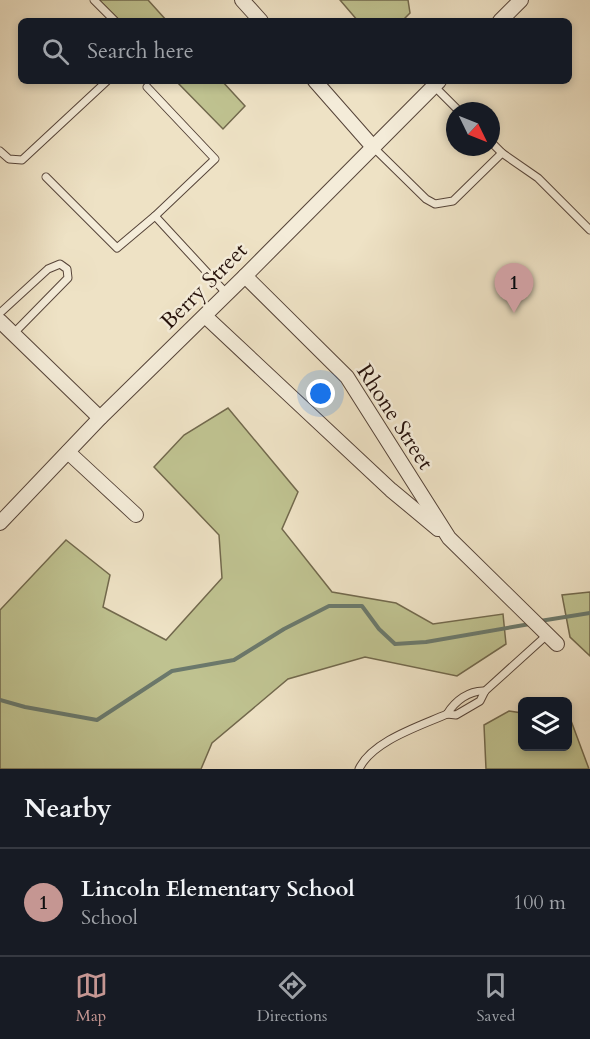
<!DOCTYPE html>
<style>
body{margin:0;font-family:Cardo,serif;background:#20242c;color:#f1f3f6}
.controls{position:absolute;right:18px;bottom:18px;display:grid;overflow:hidden;border-radius:9px;box-shadow:0 3px 9px #0003}
.controls button{width:54px;height:54px;display:grid;place-items:center;padding:0;border:0;border-bottom:2px solid #363941;background:#171b24;color:#f1f3f6;font:30px sans-serif}
.compass{position:absolute;left:446px;top:102px;width:54px;height:54px;border-radius:50%;background:#171b24;box-shadow:0 3px 9px #0003;rotate:133deg}
.you{position:absolute;left:321px;top:394px;width:21px;height:21px;margin:-15px;border:4px solid #fff;border-radius:50%;background:#1a73e8;box-shadow:0 0 0 9px #1a73e833}
.badge{display:grid;place-items:center;width:39px;height:39px;border-radius:50%;background:#c59692;color:#111;font-size:20px;font-weight:700}
.pin{position:absolute;translate:-50% -50px;filter:drop-shadow(0 2px 3px #0008)}
.pin::after{content:'';position:absolute;top:32px;width:21px;height:18px;background:inherit;clip-path:polygon(0 0,100% 0,50% 100%)}
.list{margin:0;padding:0;list-style:none}
h2{display:flex;justify-content:space-between;align-items:center;height:78px;margin:0;padding:0 24px;font-size:26px}
h2 small{font-size:20px;font-weight:400;color:#9ea1a6}
.list li{display:grid;grid-template-columns:39px 1fr auto;gap:18px;align-items:center;box-sizing:border-box;height:108px;padding:0 24px;border-top:2px solid #363941}
.list b{display:block;font-size:22px;white-space:nowrap}
.list p{margin:0;font-size:20px;white-space:nowrap;color:#9ea1a6}
.list em{font-size:20px;font-style:normal;color:#9ea1a6}
.icon{flex:none;width:33px;height:33px;fill:none;stroke:currentColor;stroke-width:2;stroke-linecap:round;stroke-linejoin:round}
.map{position:relative;flex:none;width:590px;height:769px;overflow:hidden}
.search{position:absolute;background:#171b24;box-shadow:0 3px 9px #0003;left:18px;right:18px;top:18px;height:66px;display:flex;align-items:center;gap:15px;box-sizing:border-box;padding:0 21px;border-radius:9px;color:#9ea1a6;font-size:22px}
.sheet{height:186px;background:#171b24}
nav{display:flex;justify-content:space-around;align-items:center;box-sizing:border-box;height:84px;border-top:2px solid #363941;background:#171b24;font-size:16px;color:#9ea1a6}
nav a{display:grid;justify-items:center;gap:3px}
nav .on{color:#c59692}
.map>svg:first-child{display:block}
.green{fill:#bfc290;stroke:#72694d;stroke-width:1.5}
.lines{fill:none;stroke-linecap:round;stroke-linejoin:round}
.stream{stroke:#6b796c;stroke-width:4}
.lane-casing{stroke:#564439;stroke-width:9}
.street-casing{stroke:#564439;stroke-width:16}
.lane{stroke:#f4ecd9;stroke-width:7}
.street{stroke:#f4ecd9;stroke-width:14}
.labels{text-anchor:middle;dominant-baseline:central;stroke-width:5;stroke-linejoin:round;paint-order:stroke}
.street-label{font-size:22px;fill:#24100a;stroke:#f4ecd9}
</style>
<div class="map">
<svg width="590" height="769" viewBox="0 0 590 769">
<rect width="100%" height="100%" fill="#eee2c5"/>
<filter id="stains"><feTurbulence type="fractalNoise" baseFrequency=".00333" numOctaves="4"/><feColorMatrix values="0 0 0 0 .2 0 0 0 0 .09 0 0 0 0 .02 0 0 0 .5 -.17"/></filter>
<radialGradient id="worn" r=".72"><stop offset=".6" stop-color="#630" stop-opacity="0"/><stop offset="1" stop-color="#630" stop-opacity=".3"/></radialGradient>
<g class="green">
<polygon points="96,0 148,0 167,21 117,21"/>
<polygon points="340,0 408,0 410,13 402,21 358,21"/>
<polygon points="176,81 222,81 245,106 223,129"/>
<polygon points="228,408 298,492 282,529 332,592 396,603 433,624 503,614 506,644 457,676 365,657 288,679 212,743 201,769 0,769 0,610 66,540 110,575 103,607 166,640 222,578 219,535 154,467 184,435"/>
<polygon points="590,592 590,656 570,637 562,595"/>
<polygon points="509,711 522,713 522,746 568,746 568,718 570,718 589,769 486,769 484,725"/>
</g>
<g class="lines">
<g class="stream">
<polyline points="540,621 590,613"/>
<polyline points="0,700 25,707 97,720 172,671 234,660 284,629 329,606 362,606 379,629 395,644 426,642 530,624"/>
</g>
<g class="lane-casing">
<g id="lane">
<polyline points="94,0 115,21"/>
<polyline points="434,86 459,111"/>
<polyline points="147,87 215,159 155,216 227,294"/>
<polyline points="491,142 502,153 538,178 590,230"/>
<polyline points="373,147 426,199 435,204 453,201 502,153"/>
<polyline points="0,151 9,159 22,160 107,81"/>
<polyline points="46,177 117,248 155,216"/>
<polyline points="0,313 48,269 60,264 67,269 68,278 13,334"/>
<path d="M447,714C455,701 469,690 485,691"/>
<path d="M359,769C372,741 420,726 447,714L456,715L480,701L485,691L547,635"/>
</g>
</g>
<g class="street-casing">
<g id="street">
<polyline points="242,0 261,21"/>
<polyline points="500,21 521,0"/>
<polyline points="315,81 373,147"/>
<polyline points="245,276 347,377 449,538 557,644"/>
<polyline points="205,316 391,490 438,529"/>
<polyline points="0,321 100,418"/>
<polyline points="68,452 136,515"/>
<polyline points="0,523 100,418 245,276 439,81"/>
</g>
</g>
<use href="#lane" class="lane"/>
<use href="#street" class="street"/>
</g>
<g class="labels">
<g class="street-label">
<text transform="translate(204 286) rotate(-45)">Berry Street</text>
<text transform="translate(395 417) rotate(57)">Rhone Street</text>
</g>
</g>
<rect width="100%" height="100%" filter="url(#stains)"/>
<rect width="100%" height="100%" fill="url(#worn)"/>
</svg>
<div class="controls">
<button><svg class="icon" aria-label="layers" viewBox="0 0 24 24"><path d="M12 4l9 5-9 5-9-5zM3 14l9 5 9-5"/></svg></button>
</div>
<svg class="compass" viewBox="-18 -18 36 36"><path d="M0-13l5 13h-10z" fill="#e53935"/><path d="M0 13l5-13h-10z" fill="#9ea1a6"/></svg>
<div class="you"></div>
<div class="pin badge" style="left:514px;top:313px">1</div>
<div class="search"><svg class="icon" aria-label="search" viewBox="0 0 24 24"><circle cx="10" cy="10" r="6"/><path d="M15 15l6 6"/></svg>Search here</div>
</div>
<section class="sheet">
<h2>Nearby<small></small></h2>
<ul class="list">
<li><span class="badge">1</span><div><b>Lincoln Elementary School</b><p>School</p></div><em>100 m</em></li>
</ul>
</section>
<nav>
<a class="on"><svg class="icon" aria-label="map" viewBox="0 0 24 24"><path d="M3 6l6-2 6 2 6-2v14l-6 2-6-2-6 2zM9 4v14M15 6v14"/></svg>Map</a>
<a><svg class="icon" aria-label="directions" viewBox="0 0 24 24"><path d="M12 3l9 9-9 9-9-9zM9 14v-3h6M13 9l2 2-2 2"/></svg>Directions</a>
<a><svg class="icon" aria-label="saved" viewBox="0 0 24 24"><path d="M7 4h10v16l-5-4-5 4z"/></svg>Saved</a>
</nav>
